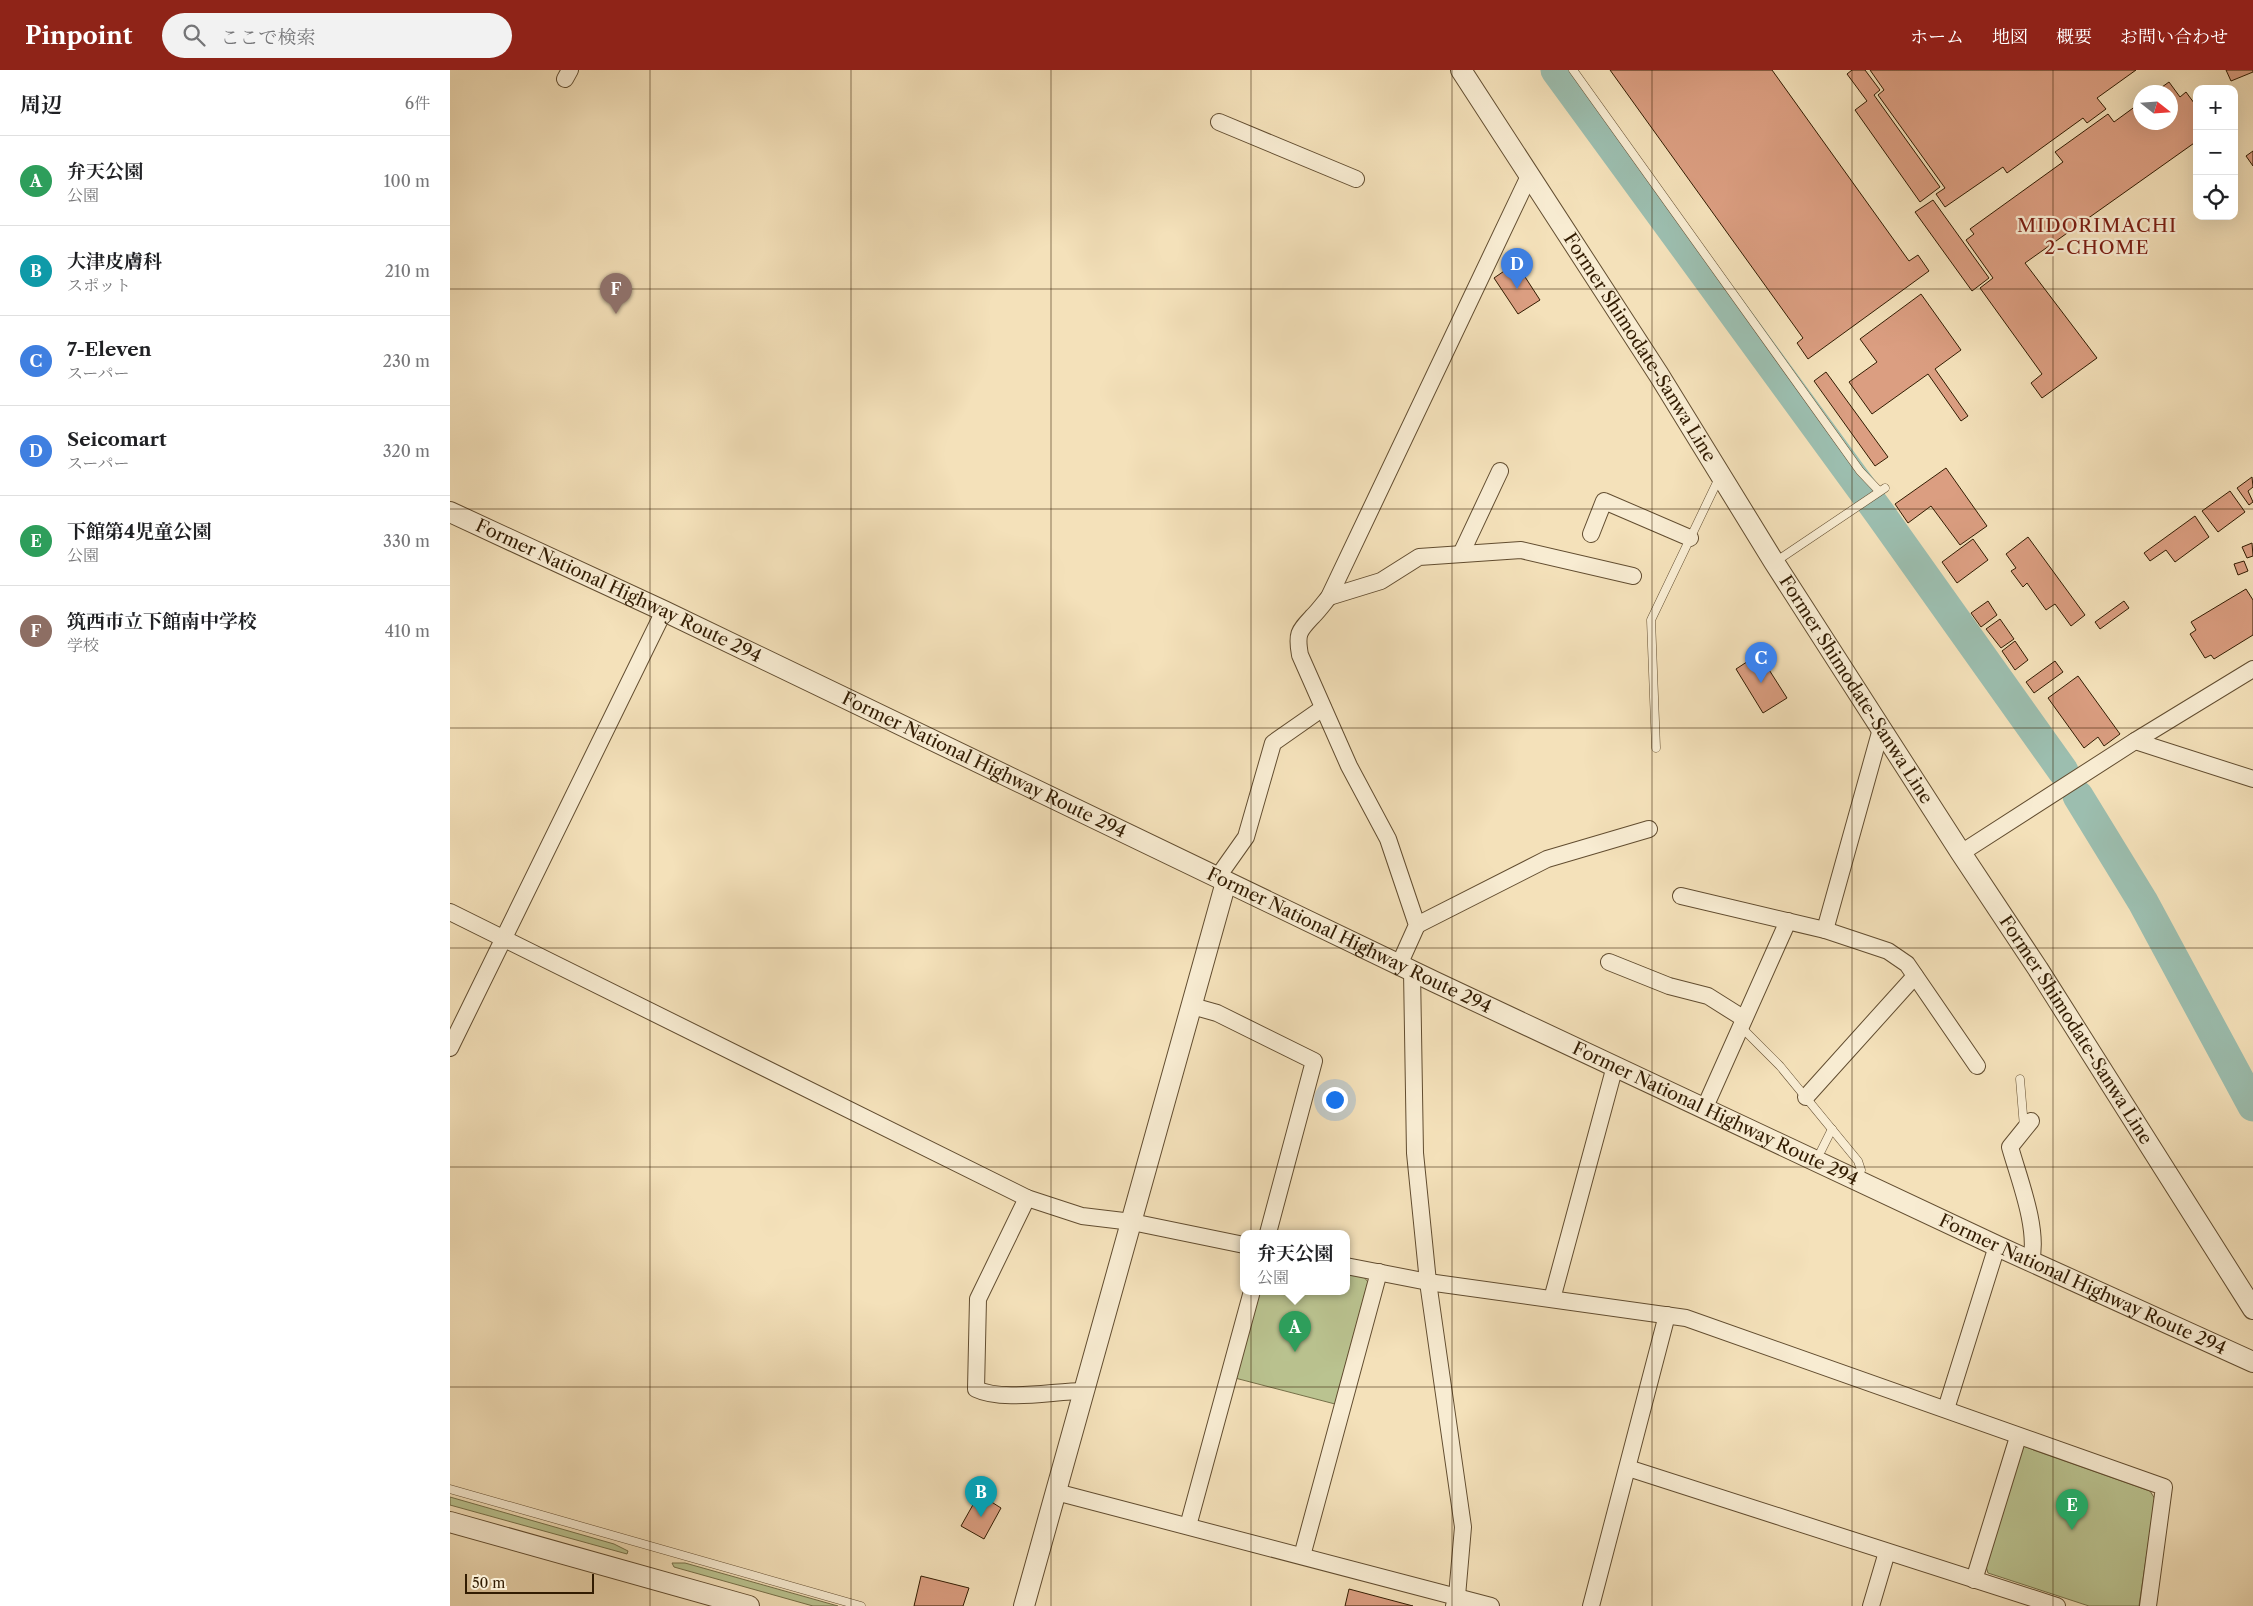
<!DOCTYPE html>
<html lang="ja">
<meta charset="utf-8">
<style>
body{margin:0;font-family:"Libre Caslon Text","Noto Serif JP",serif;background:#f2f2f2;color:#202124}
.controls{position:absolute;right:15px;top:15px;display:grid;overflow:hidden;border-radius:10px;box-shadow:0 5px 20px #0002}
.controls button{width:45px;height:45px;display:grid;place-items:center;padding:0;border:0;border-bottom:1px solid #e0e0e0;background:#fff;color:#202124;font:25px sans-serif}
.compass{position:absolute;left:1683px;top:15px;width:45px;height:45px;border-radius:50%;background:#fff;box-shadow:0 5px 20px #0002;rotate:107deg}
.scale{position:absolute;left:15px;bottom:12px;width:129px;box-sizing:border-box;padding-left:5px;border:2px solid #321c02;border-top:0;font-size:14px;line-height:18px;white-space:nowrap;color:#321c02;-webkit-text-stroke:4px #f8ecd2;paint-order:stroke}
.you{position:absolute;left:884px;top:1029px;width:18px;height:18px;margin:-12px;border:4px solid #fff;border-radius:50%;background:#1a73e8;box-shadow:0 0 0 8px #1a73e833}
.badge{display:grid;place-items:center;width:32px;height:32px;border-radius:50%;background:#8f2418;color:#fff;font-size:16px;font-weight:700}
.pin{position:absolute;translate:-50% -41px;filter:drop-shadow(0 1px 2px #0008)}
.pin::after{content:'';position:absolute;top:26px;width:18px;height:15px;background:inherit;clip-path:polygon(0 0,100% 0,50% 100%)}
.popup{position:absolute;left:790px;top:1160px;width:110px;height:65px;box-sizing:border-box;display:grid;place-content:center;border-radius:10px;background:#fff;filter:drop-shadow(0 1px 4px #0005);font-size:16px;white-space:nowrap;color:#757577}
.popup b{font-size:19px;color:#202124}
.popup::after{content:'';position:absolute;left:50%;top:100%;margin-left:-10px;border:10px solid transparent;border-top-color:#fff}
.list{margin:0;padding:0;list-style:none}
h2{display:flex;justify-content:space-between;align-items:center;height:65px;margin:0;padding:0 20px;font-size:21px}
h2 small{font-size:16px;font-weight:400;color:#757577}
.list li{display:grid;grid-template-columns:32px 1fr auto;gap:15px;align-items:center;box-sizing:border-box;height:90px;padding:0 20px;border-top:1px solid #e0e0e0}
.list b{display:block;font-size:19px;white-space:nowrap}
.list p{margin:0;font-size:16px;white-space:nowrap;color:#757577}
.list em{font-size:16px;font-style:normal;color:#757577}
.icon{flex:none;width:28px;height:28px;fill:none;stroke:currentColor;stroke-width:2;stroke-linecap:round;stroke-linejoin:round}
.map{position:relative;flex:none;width:1803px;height:1536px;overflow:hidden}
header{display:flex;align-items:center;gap:30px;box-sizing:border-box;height:70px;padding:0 25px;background:#8f2418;color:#fff}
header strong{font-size:24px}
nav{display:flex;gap:28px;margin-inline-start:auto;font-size:18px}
.search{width:350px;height:45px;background:#f2f2f2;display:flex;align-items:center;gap:12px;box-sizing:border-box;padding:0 18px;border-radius:28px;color:#757577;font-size:19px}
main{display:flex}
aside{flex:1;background:#fff}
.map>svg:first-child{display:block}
.green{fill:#bac390;stroke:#767049}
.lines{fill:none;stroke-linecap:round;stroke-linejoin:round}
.river{stroke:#9cbeaf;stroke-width:31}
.building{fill:#db9e81;stroke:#321c02}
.service-casing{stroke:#624d30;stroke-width:9}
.minor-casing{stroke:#624d30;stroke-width:18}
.tertiary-casing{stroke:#624d30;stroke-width:22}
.service{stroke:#f8ecd2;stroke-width:8}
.minor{stroke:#f8ecd2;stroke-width:16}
.tertiary{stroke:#f8ecd2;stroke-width:20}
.grid{fill:none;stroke:#321c02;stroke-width:1;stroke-opacity:0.55}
.labels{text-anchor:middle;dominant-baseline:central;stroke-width:4.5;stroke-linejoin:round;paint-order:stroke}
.street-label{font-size:18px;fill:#321c02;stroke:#f8ecd2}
.neighbourhood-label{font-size:19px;letter-spacing:1px;fill:#7a1f14;stroke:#f8ecd2}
</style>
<header>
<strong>Pinpoint</strong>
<div class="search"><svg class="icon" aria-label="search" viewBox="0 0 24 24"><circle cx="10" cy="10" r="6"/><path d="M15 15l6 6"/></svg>ここで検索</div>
<nav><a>ホーム</a><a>地図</a><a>概要</a><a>お問い合わせ</a></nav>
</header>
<main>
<aside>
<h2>周辺<small>6件</small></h2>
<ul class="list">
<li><span class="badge" style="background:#2e9e5b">A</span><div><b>弁天公園</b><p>公園</p></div><em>100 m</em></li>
<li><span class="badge" style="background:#0f9aa8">B</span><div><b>大津皮膚科</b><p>スポット</p></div><em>210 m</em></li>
<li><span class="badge" style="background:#3f7fe0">C</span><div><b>7-Eleven</b><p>スーパー</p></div><em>230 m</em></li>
<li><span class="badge" style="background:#3f7fe0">D</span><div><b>Seicomart</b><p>スーパー</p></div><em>320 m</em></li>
<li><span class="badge" style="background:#2e9e5b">E</span><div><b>下館第4児童公園</b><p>公園</p></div><em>330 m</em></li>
<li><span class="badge" style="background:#8d6e63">F</span><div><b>筑西市立下館南中学校</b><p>学校</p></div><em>410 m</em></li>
</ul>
</aside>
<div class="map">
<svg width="1803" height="1536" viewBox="0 0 1803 1536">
<rect width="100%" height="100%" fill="#f4e1ba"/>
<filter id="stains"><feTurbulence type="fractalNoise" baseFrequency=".004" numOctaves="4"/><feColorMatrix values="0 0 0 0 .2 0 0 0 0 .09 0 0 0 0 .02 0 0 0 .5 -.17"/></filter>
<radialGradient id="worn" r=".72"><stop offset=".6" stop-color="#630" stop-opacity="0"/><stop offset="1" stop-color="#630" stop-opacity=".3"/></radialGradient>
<g class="green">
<polygon points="896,1198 908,1200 918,1212 885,1334 785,1308 809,1221 896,1221"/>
<polygon points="1573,1376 1700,1421 1705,1429 1689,1536 1639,1536 1538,1503 1534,1490"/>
<polygon points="0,1427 164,1474 178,1481 177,1484 0,1435"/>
<polygon points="222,1493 235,1493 388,1536 363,1536 224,1497"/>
</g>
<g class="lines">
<g class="river">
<polyline points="1106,0 1431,445 1613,701"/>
<polyline points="1628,726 1693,832 1803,1036"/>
</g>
</g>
<g class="building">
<polygon points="1160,0 1322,0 1459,191 1468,185 1479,201 1358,289 1347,273 1353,268"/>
<polygon points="1402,0 1415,0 1430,20 1424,25 1490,117 1470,132 1405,40 1417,31 1397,4"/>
<polygon points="1420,0 1686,0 1647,28 1656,39 1637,53 1633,48 1557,103 1553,97 1495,137 1486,124 1495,118 1428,25 1434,20"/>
<polygon points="1776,0 1803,0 1803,2 1781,11"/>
<polygon points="1719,12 1730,27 1736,22 1747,37 1747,71 1575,193 1647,288 1592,328 1581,313 1592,304 1530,218 1543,208 1516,170 1524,164 1520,159 1613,92 1605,82 1658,44 1664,52 1690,33 1690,52 1720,52 1720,22 1705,22"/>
<polygon points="1803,81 1803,96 1796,86"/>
<polygon points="1483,130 1539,208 1522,221 1465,142"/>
<polygon points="1066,193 1090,230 1068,244 1044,208"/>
<polygon points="1471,224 1511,280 1485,299 1518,346 1511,351 1478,304 1422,344 1399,312 1427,292 1410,269"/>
<polygon points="1376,302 1438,387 1425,396 1364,311"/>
<polygon points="1496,398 1537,456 1510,475 1481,436 1458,453 1445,434"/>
<polygon points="1802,407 1803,417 1798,421 1803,432 1799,435 1787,418"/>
<polygon points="1780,421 1795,442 1768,462 1752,441"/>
<polygon points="1745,446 1759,467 1725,492 1716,480 1700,491 1694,483"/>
<polygon points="1578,467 1635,545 1621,556 1605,534 1596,540 1577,513 1573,517 1561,501 1566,498 1556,484"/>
<polygon points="1523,469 1538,490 1507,513 1492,492"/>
<polygon points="1802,473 1803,486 1797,488 1792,477"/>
<polygon points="1794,491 1798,501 1788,505 1784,494"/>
<polygon points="1796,519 1803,530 1803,565 1764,589 1761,585 1755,588 1740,564 1746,560 1741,552"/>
<polygon points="1538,531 1547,545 1531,557 1521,543"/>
<polygon points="1674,531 1679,538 1650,559 1645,552"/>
<polygon points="1550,549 1564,569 1551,578 1536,559"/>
<polygon points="1565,571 1578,590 1565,600 1552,581"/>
<polygon points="1309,584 1337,628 1313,643 1286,599"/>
<polygon points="1605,591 1613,602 1584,623 1576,612"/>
<polygon points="1628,606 1670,664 1654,676 1648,667 1634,678 1598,628"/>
<polygon points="529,1424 551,1438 534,1469 511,1456"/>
<polygon points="471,1506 519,1518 513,1536 464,1536"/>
<polygon points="899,1519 963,1536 895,1536"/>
</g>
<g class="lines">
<g class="service-casing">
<g id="service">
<polyline points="1123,0 1410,401 1429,421"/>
<polyline points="1325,492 1435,418"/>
<polyline points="1206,678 1201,550 1270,406"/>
<polyline points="1290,956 1330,996 1408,1091 1411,1100"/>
<polyline points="1570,1009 1574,1057"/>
<polyline points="1371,1081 1382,1059"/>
<polyline points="0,1419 411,1536"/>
</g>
</g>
<g class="minor-casing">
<g id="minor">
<polyline points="115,9 120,0"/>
<polyline points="769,52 906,109"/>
<polyline points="1141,464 1154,431 1240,468"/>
<polyline points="1011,484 1050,401"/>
<polyline points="879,527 931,511 969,487 1071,480 1183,506"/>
<polyline points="1685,671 1803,709"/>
<polyline points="1511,783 1685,671 1803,599"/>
<polyline points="767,808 796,767 823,673 873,638"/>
<polyline points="1231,826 1375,860 1431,659"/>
<polyline points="0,842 577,1128 632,1146 682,1152 794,1175"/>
<polyline points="967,855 1097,789 1199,759"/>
<polyline points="1375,860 1438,881 1457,894 1527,996"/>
<polyline points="1159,892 1219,916 1258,926 1293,948"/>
<path d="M949,895L967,855L938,769L899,696L850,585C846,563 849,561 863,546C869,540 874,533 879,527L1079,106"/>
<polyline points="962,901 965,1083 978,1212 1013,1457 1007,1526 1004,1536"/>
<polyline points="742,936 767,943 864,991 818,1163"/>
<polyline points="0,978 214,541"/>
<polyline points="1356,1027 1465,906"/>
<polyline points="1255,1037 1338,851"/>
<path d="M577,1128L528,1229L526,1319C553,1332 603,1321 634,1321"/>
<path d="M1581,1191C1589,1159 1569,1109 1560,1077L1581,1051"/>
<polyline points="896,1196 978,1212 1236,1248 1714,1417 1698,1536"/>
<polyline points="1102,1229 1165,996"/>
<polyline points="1496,1339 1547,1176"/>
<polyline points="1178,1398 1607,1536"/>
<polyline points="606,1422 1041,1536"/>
<polyline points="738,1456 802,1221"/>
<polyline points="852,1486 929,1202"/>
<polyline points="1524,1510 1568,1367"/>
<polyline points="1141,1536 1217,1245"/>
<polyline points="1421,1536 1437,1482"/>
</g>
</g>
<g class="tertiary-casing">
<g id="tertiary">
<path id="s1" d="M1011,0L1209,305L1324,492L1511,783L1588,899L1803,1239"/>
<path id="s2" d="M0,442L214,541L985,912L1547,1176L1803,1292"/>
<polyline points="0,1452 299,1536"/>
<polyline points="574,1536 776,812"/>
</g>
</g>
<use href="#service" class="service"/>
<use href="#minor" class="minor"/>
<use href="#tertiary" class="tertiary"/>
</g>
<path class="grid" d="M200,0V1536M401,0V1536M601,0V1536M801,0V1536M1002,0V1536M1202,0V1536M1402,0V1536M1603,0V1536M0,219H1803M0,439H1803M0,658H1803M0,878H1803M0,1097H1803M0,1317H1803"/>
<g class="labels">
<g class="street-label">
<text stroke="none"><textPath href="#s1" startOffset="330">Former Shimodate-Sanwa Line</textPath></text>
<text stroke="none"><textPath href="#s2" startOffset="186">Former National Highway Route 294</textPath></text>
<text stroke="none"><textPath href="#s1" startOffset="735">Former Shimodate-Sanwa Line</textPath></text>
<text stroke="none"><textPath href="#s2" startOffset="591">Former National Highway Route 294</textPath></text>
<text stroke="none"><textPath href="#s2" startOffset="996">Former National Highway Route 294</textPath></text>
<text stroke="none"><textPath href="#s1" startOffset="1140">Former Shimodate-Sanwa Line</textPath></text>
<text stroke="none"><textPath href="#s2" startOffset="1401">Former National Highway Route 294</textPath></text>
<text stroke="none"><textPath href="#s2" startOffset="1806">Former National Highway Route 294</textPath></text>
</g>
<g class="neighbourhood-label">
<text x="1647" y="155">MIDORIMACHI<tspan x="1647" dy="22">2-CHOME</tspan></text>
</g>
</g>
<rect width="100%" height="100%" filter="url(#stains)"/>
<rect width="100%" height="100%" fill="url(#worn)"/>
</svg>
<div class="controls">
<button>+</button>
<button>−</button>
<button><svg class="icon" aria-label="locate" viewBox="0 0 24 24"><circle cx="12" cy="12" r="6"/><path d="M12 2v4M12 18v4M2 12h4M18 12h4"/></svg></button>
</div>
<svg class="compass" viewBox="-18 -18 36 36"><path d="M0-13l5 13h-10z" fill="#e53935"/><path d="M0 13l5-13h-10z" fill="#757577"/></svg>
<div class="scale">50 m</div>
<div class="you"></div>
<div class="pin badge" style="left:845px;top:1282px;background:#2e9e5b">A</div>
<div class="popup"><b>弁天公園</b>公園</div>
<div class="pin badge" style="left:531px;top:1447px;background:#0f9aa8">B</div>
<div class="pin badge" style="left:1311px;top:613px;background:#3f7fe0">C</div>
<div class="pin badge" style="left:1067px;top:219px;background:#3f7fe0">D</div>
<div class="pin badge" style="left:1622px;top:1460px;background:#2e9e5b">E</div>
<div class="pin badge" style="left:166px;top:244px;background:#8d6e63">F</div>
</div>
</main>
